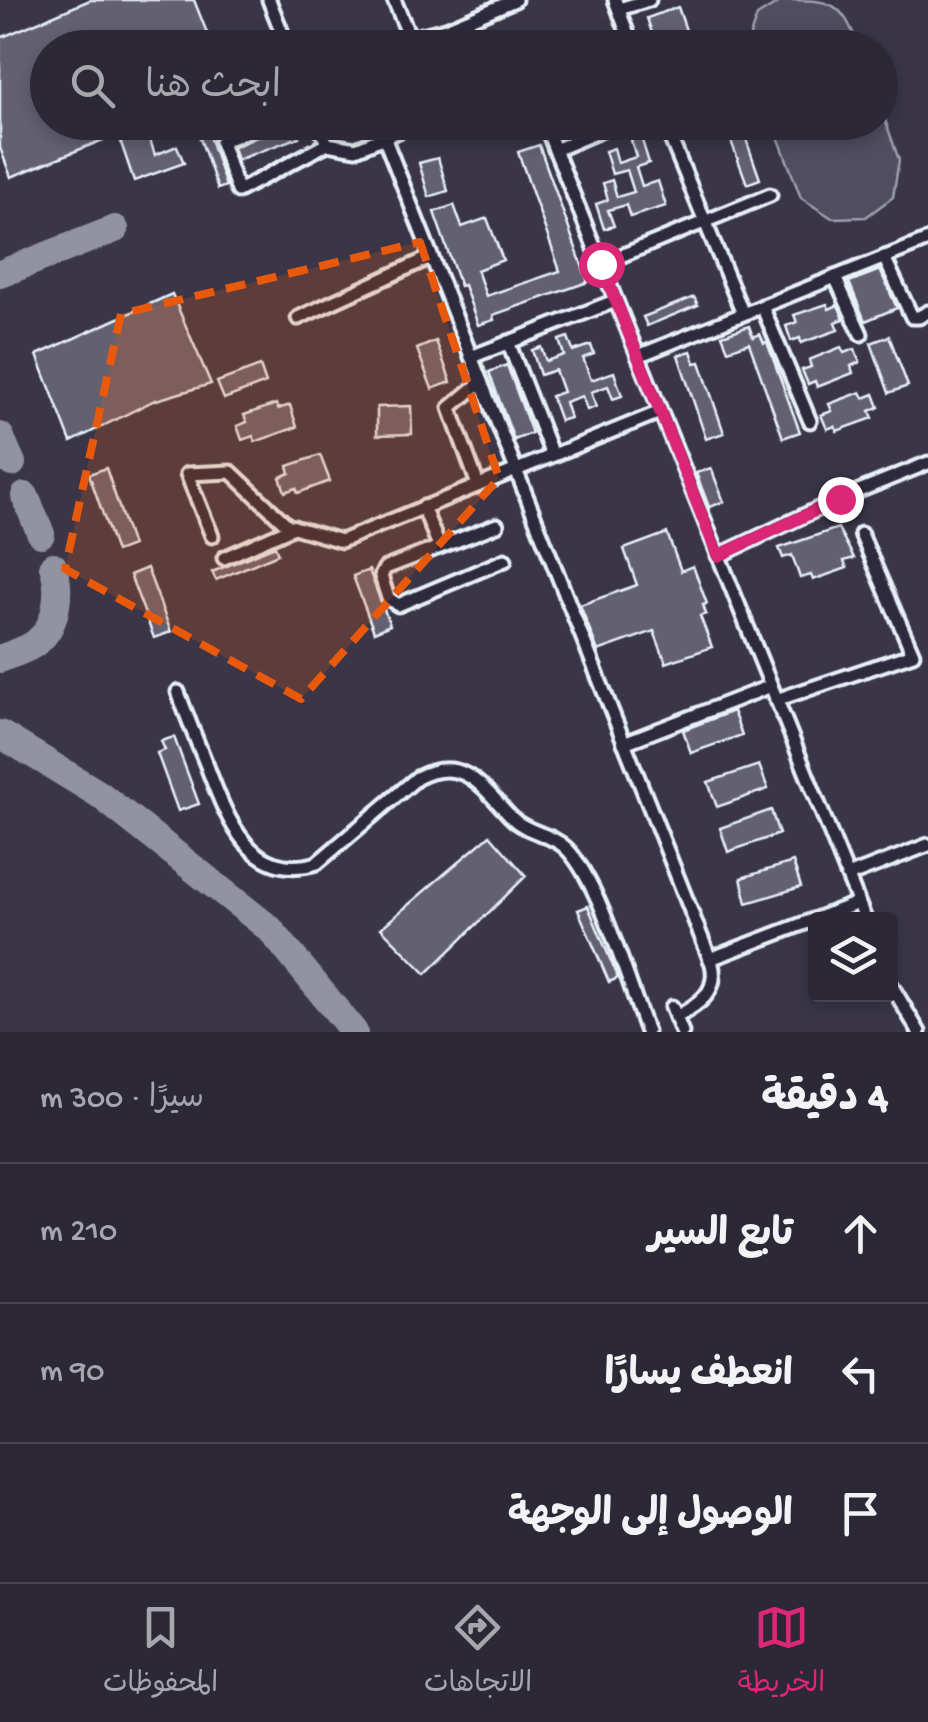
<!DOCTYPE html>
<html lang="ar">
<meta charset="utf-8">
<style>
body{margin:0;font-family:"Gochi Hand","Playpen Sans Arabic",sans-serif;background:#383442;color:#f1f3f6;direction:rtl}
.controls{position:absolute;right:30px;bottom:30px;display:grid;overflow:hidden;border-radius:10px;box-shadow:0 5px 15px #0003}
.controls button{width:90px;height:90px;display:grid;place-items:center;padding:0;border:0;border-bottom:2px solid #484451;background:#2c2836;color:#f1f3f6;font:50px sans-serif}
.stop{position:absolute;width:30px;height:30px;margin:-22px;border:8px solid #db2777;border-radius:50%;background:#fff}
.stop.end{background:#db2777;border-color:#fff;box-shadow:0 2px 10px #0008}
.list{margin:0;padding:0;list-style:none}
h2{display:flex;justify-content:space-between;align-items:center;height:130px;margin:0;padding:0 40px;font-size:42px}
h2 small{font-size:32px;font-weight:400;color:#a6a6ad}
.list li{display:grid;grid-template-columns:65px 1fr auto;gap:30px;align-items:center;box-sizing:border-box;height:140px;padding:0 40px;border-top:2px solid #484451}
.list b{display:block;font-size:38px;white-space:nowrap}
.list em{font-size:32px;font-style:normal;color:#a6a6ad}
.icon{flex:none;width:55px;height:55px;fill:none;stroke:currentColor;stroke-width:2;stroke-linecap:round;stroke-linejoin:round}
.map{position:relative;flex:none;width:928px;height:1032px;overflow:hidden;direction:ltr}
.search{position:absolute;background:#2c2836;box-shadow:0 5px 15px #0003;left:30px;right:30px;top:30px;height:110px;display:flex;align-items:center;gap:25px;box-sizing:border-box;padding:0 35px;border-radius:55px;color:#a6a6ad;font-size:38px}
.sheet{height:550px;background:#2c2836}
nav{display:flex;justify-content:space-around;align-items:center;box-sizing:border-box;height:140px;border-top:2px solid #484451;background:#2c2836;font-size:28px;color:#a6a6ad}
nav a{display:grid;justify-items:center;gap:5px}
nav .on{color:#db2777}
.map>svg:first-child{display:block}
.grass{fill:#504e5f;stroke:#9ca0ac;stroke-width:2.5}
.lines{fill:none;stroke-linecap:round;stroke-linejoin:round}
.taxiway{stroke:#9194a0;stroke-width:28}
.building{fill:#636171;stroke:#e8f1f8;stroke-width:2.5}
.minor-casing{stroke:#e8f1f8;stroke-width:19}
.minor{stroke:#2f2a3d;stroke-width:11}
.route{stroke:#db2777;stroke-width:12}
.marked{fill:#e8590c;fill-opacity:0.2;stroke:#e8590c;stroke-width:8;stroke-dasharray:20 12;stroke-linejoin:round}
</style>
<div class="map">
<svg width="928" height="1032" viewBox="0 0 928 1032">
<rect width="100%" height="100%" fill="#3a3648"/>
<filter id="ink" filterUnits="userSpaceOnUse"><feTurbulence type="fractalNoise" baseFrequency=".01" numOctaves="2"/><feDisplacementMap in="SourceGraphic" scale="20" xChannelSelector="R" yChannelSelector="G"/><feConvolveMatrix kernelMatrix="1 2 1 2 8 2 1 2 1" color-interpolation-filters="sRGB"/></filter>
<g filter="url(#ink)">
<g class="grass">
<path d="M783,0C832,0 841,0 859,47H746L757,16Z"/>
<polygon points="881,108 899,160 893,197 866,217 832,218 801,198 773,123 880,122"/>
</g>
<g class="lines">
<g class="taxiway">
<polyline points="0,274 115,229"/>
<polyline points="0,436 12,463"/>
<polyline points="25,496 41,534"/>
<path d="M0,659C11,654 28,650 37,642C58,625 61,589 53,566"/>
<polyline points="0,734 99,794 270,929 354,1032"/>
</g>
</g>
<g class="building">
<polygon points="90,0 194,0 213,48 48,48 48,122 144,122 155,155 177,146 184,163 134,181 118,134 11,177 0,148 0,38"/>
<polygon points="678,7 692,48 657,48 647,18"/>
<polygon points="185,122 234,122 208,133 226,186 218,189 197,130 189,133"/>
<polygon points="293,122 299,137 237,160 233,147 272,131 277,124"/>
<polygon points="724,122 740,122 760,179 747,184"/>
<polygon points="641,137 649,163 636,167 642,186 658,181 666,206 630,217 626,205 608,210 614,226 604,229 596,204 608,200 603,183 612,180 617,197 634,192 627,170 612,174 605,151 614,148 618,163 636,157 631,140"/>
<polygon points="539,145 588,282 493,315 494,320 478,325 464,285 460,286 434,212 454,205 462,227 487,218 503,260 477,270 486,296 560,271 518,152"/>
<polygon points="438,158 448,191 429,197 419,163"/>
<polygon points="880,270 897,308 865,321 849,282"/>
<polygon points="172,294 211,384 153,401 71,442 37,355"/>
<polygon points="694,297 698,305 647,326 643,317"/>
<polygon points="827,304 829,309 838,305 844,319 835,322 838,330 801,343 800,338 791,341 786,326 797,322 794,315"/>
<polygon points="749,326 753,337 760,334 764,343 767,342 800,432 783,438 749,343 728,350 722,335"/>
<polygon points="889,336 908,386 889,393 871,343"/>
<polygon points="568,337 573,351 591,345 594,354 583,358 591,380 614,372 622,396 613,399 608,386 591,392 596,407 587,410 582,396 565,402 570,418 560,421 551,396 563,392 555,370 540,375 532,350 541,347 546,361 564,355 559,340"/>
<polygon points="436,341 451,382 432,389 417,349"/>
<polygon points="841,347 844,353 855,349 860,362 851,366 853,373 817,387 815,381 808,384 802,370 811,367 809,360"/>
<polygon points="691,351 695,363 700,362 724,433 706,439 678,355"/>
<polygon points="507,365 532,433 514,440 489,372"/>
<polygon points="260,366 266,383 224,399 217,382"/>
<polygon points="861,392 864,398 874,394 879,407 870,411 873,418 837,431 835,426 827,429 821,415 832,411 829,404"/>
<polygon points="276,404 278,409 290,405 297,427 255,442 253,436 242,440 237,426 247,422 244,415"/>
<polygon points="411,406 412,434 377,435 377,407"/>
<polygon points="320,455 330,481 298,493 296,488 285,492 280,477 290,473 288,466"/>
<polygon points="106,468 132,546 116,552 89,474"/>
<polygon points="711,468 724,502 709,507 696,473"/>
<polygon points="838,528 854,558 844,561 847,568 813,580 811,575 800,578 792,555 783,558 779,548"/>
<polygon points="667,533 681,571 693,566 707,604 703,605 706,614 700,616 712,647 666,663 654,631 598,651 580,605 637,585 624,549"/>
<polygon points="275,546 278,554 216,580 212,572"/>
<polygon points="147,568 171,632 154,638 130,575"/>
<polygon points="369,570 390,625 374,632 353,576"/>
<polygon points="733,711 742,735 691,753 683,730"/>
<polygon points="174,737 199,804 178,811 157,753 165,750 161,741"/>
<polygon points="759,765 768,789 717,807 708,782"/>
<polygon points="771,810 779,834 728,852 720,828"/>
<polygon points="490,835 526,876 426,974 381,928"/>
<polygon points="793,862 801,887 747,903 741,878"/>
<polygon points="588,906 618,978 609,982 578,910"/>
</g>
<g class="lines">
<g class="minor-casing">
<g id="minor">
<polyline points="269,0 288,48"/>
<polyline points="394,0 410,38 446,29 454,48"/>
<polyline points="615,0 633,48"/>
<polyline points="619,9 649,0"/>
<polyline points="446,29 515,0"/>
<polyline points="385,48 410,38"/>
<polyline points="607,48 629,38"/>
<polyline points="268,122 221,142 238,191 327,144 356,149 420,122"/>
<polyline points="318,122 327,144"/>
<polyline points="544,122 865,919"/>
<polyline points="664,122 743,314"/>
<path d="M384,137L712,964C719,992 698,1005 676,1017"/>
<polyline points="555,150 621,122"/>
<polyline points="884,257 912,317 919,317 928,312"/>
<polyline points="601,264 770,195"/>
<polyline points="835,277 861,334"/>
<polyline points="762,306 810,421"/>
<polyline points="298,318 431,257"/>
<polyline points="508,342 552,455"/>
<polyline points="638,356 928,240"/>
<polyline points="471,357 615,301"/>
<polyline points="478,485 450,408 481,382"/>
<polyline points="423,507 439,546"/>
<polyline points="497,525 385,568 381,576 388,598 398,605 505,560"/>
<polyline points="212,536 187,474 231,472 287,525 341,541 660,412"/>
<polyline points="718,556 839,499 928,463"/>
<polyline points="224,558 294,527"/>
<path d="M178,692C187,717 197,742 207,766C226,816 249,883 317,863L417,778C463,754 482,787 512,818C527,833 552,834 566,848C599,880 629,985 647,1032"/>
<polyline points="776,700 913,654 861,534"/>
<polyline points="624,743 771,686"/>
<polyline points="848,876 928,845"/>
<polyline points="710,959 858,903"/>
<polyline points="890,983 919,1032"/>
<polyline points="672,1007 682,1032"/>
</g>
</g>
<use href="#minor" class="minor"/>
</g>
</g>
<g class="lines" filter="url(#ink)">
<polyline class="route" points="601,264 718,556 840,499"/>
</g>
<path class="marked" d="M420,242L499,478L301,699L65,569L121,314Z"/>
</svg>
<div class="controls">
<button><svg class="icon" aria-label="layers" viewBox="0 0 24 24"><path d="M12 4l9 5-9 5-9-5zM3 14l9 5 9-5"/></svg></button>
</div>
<div class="stop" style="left:601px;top:264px"></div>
<div class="stop end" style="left:840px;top:499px"></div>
<div class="search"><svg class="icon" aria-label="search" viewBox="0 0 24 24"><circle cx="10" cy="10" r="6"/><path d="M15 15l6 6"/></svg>ابحث هنا</div>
</div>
<section class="sheet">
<h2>4 دقيقة<small>سيرًا · 300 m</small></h2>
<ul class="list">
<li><svg class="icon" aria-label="ahead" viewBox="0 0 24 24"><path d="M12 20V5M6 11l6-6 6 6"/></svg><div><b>تابع السير</b></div><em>210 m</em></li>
<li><svg class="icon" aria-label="left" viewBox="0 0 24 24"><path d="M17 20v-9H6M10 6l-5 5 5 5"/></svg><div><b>انعطف يسارًا</b></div><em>90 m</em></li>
<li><svg class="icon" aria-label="arrive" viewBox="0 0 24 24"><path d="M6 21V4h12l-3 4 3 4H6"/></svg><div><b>الوصول إلى الوجهة</b></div></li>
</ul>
</section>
<nav>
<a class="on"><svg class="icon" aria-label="map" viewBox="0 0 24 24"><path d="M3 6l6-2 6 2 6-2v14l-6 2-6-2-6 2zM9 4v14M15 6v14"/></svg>الخريطة</a>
<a><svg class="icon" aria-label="directions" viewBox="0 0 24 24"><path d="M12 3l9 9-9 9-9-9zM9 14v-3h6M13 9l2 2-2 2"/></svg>الاتجاهات</a>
<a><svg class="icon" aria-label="saved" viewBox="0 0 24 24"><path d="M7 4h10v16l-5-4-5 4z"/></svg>المحفوظات</a>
</nav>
